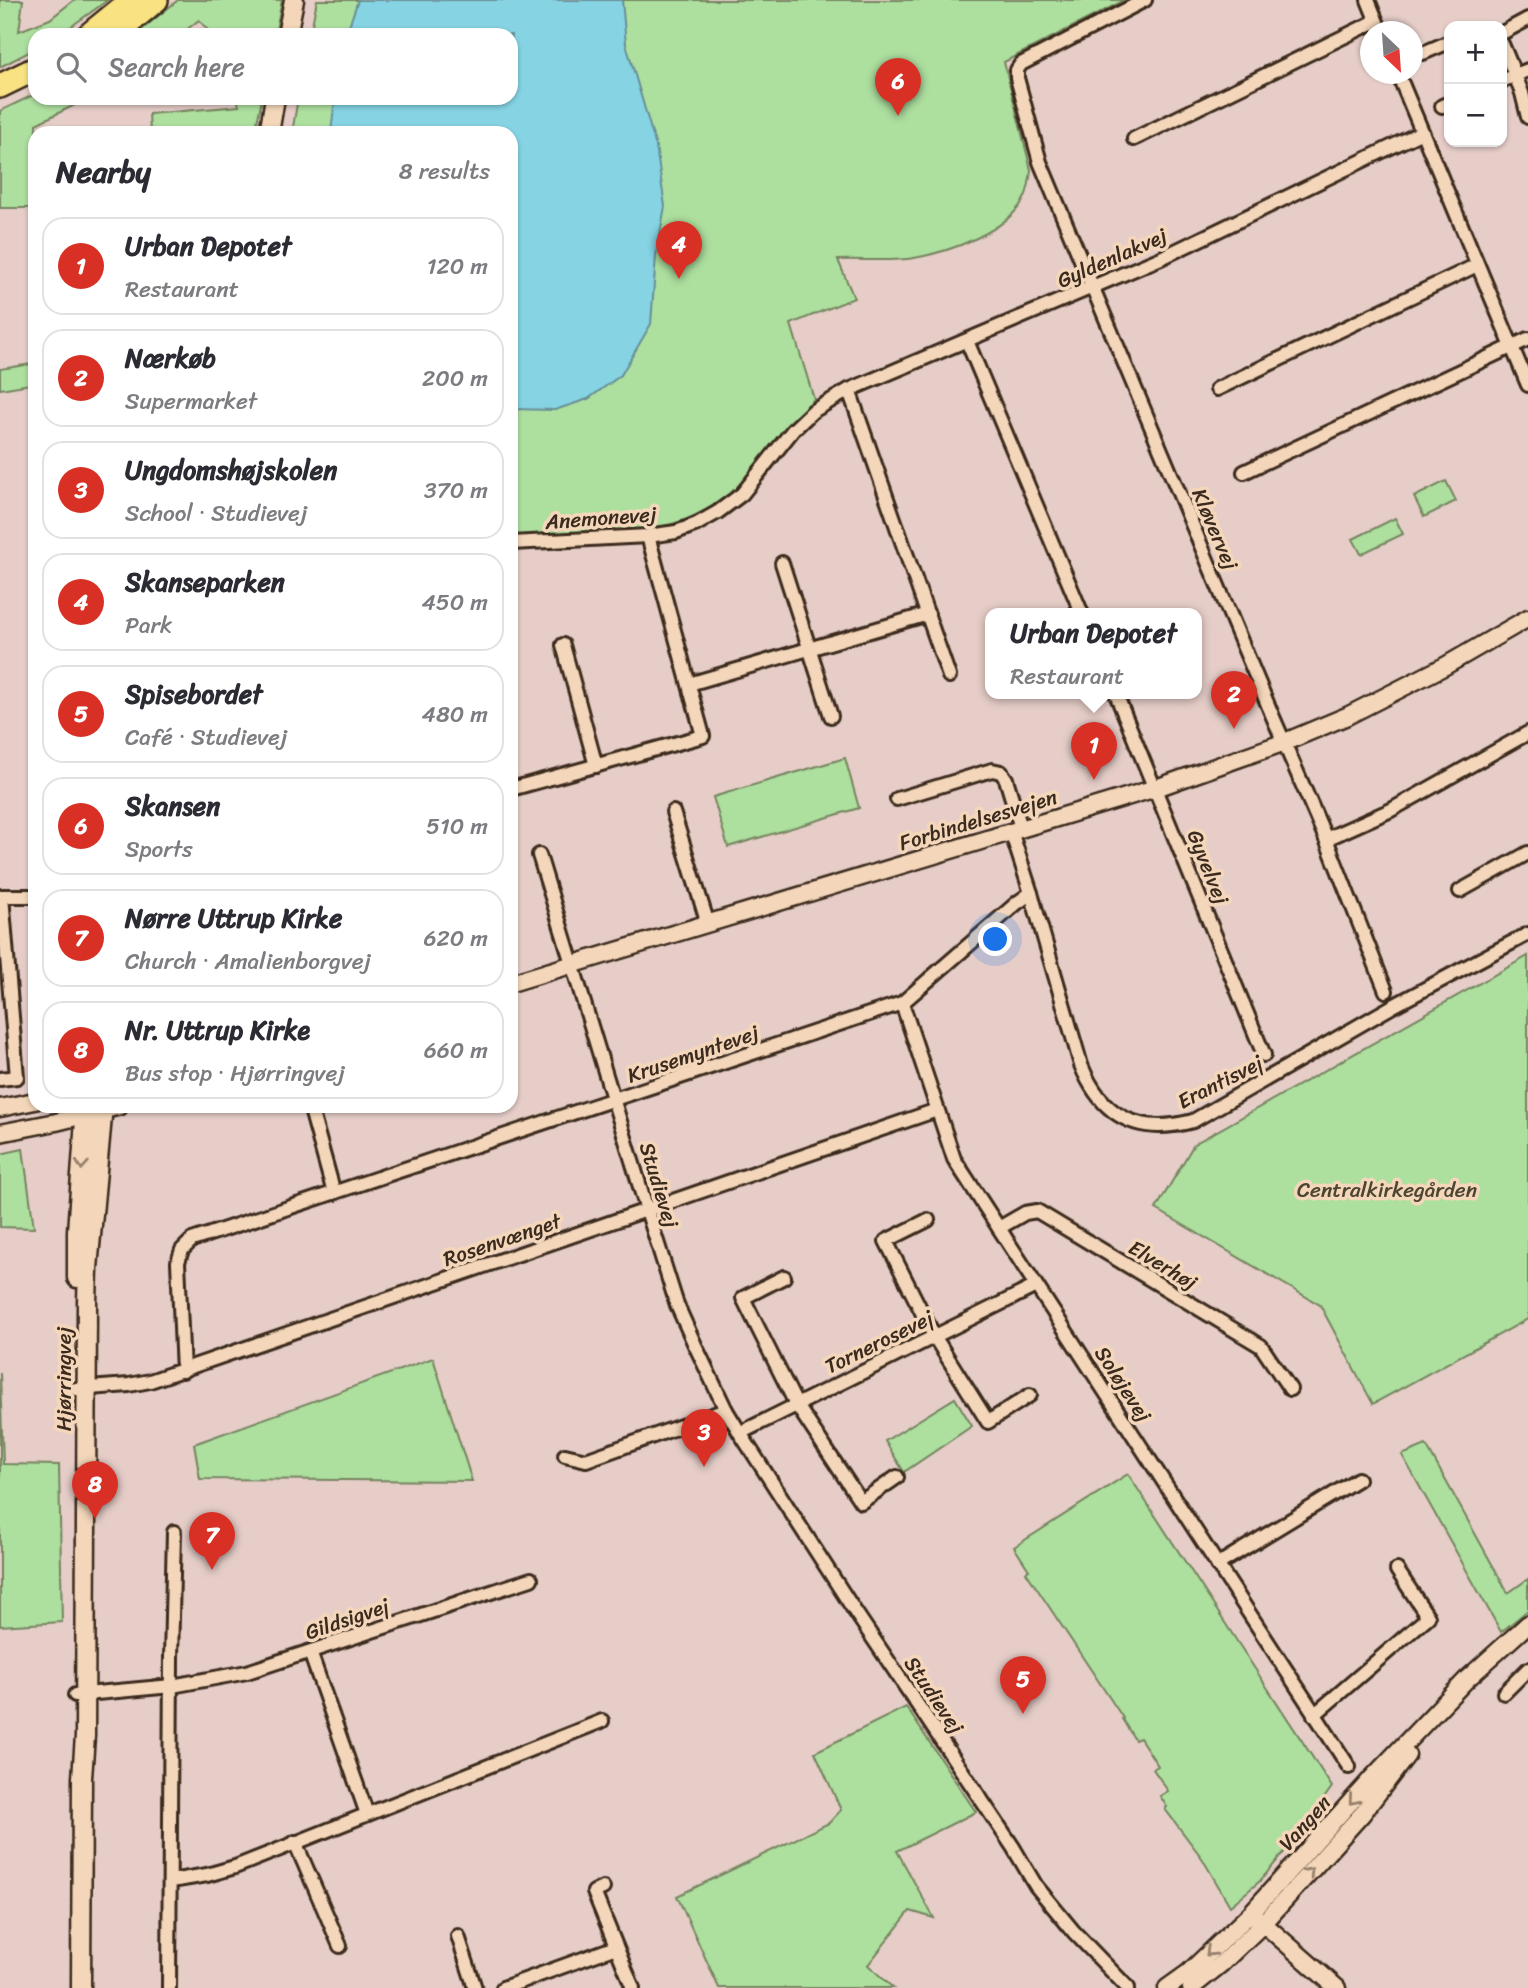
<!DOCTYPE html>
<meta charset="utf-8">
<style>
body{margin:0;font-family:Sriracha,sans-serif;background:#f2f2f3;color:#2b2b33}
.controls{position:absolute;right:21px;top:21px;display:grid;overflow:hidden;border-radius:14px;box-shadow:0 2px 5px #0004}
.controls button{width:63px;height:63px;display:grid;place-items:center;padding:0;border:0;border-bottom:2px solid #e1e1e2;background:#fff;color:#2b2b33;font:35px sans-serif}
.compass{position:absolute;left:1360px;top:21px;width:63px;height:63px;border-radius:50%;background:#fff;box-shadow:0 2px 5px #0004;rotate:155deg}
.you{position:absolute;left:996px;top:940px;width:24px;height:24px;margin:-18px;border:5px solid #fff;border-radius:50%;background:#1a73e8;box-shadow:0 0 0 10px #1a73e833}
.badge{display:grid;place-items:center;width:46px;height:46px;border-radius:50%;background:#d93025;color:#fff;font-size:23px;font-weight:700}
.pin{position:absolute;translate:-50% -58px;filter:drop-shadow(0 2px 4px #0008)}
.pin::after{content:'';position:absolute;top:37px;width:24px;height:21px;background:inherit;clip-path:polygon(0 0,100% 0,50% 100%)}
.popup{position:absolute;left:985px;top:608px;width:217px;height:91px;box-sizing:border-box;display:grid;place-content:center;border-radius:14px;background:#fff;filter:drop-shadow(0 2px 5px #0005);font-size:23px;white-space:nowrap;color:#7c7c81}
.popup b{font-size:26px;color:#2b2b33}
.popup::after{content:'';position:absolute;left:50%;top:100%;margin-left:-14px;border:14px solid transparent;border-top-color:#fff}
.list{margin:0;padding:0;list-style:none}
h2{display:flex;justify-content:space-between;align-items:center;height:91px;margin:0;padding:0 28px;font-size:30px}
h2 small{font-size:23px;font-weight:400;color:#7c7c81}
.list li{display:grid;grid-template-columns:46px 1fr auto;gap:21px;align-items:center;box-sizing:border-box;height:98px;margin:0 14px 14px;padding:0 14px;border:2px solid #e1e1e2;border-radius:21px}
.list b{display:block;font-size:26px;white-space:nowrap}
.list p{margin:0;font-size:23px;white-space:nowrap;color:#7c7c81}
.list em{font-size:23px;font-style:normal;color:#7c7c81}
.icon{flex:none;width:38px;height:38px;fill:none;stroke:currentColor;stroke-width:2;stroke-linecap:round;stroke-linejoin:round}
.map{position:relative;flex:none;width:1528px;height:1988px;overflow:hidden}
.search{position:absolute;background:#fff;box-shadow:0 2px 5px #0004;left:28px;top:28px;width:490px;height:77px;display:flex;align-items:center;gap:18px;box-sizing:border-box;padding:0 24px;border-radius:21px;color:#7c7c81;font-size:26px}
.panel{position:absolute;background:#fff;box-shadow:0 2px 5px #0004;left:28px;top:126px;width:490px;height:987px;border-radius:21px}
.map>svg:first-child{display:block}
.green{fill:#addf9f;stroke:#74845e;stroke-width:2}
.water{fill:#85d3e3;stroke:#678f94;stroke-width:2}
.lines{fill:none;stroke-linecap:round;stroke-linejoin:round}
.minor-casing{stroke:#3b2a1e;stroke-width:18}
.tertiary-casing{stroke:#3b2a1e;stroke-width:21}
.secondary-casing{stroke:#3b2a1e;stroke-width:23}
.motorway-casing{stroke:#3b2a1e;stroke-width:28}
.minor{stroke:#f4d7ba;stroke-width:12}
.tertiary{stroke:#f4d7ba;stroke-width:16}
.secondary{stroke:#f4d7ba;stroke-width:18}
.motorway{stroke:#f8e281;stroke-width:23}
.oneway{stroke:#98806c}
.labels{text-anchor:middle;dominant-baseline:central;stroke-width:7;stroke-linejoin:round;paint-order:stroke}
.street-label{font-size:21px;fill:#3b2a1e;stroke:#f4d7ba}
.park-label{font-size:21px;fill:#4c4531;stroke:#f4d7ba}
</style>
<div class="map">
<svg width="1528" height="1988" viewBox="0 0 1528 1988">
<rect width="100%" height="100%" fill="#e6cdc8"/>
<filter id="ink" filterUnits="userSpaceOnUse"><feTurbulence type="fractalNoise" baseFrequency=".0143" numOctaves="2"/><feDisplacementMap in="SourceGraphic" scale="14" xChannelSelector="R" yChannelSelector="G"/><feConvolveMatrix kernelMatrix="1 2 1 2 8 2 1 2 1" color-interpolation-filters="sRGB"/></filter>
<g filter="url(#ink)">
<g class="green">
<polygon points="0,0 23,0 19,31 50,19 74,0 108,0 59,35 35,35 35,49 0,67"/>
<polygon points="178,0 282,0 275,35 212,35 199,20 180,35 135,35"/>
<path d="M317,0H1125L1004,62L1031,170C1030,179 1029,188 1025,197C1009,231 949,252 914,258C892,262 862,259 838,260L854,298L791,324L814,399L733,492L706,510L685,520L656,529L511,536V133H292L298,98H511V35H310Z"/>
<polygon points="35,94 35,98 89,98 36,124 35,208 0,208 0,111"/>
<polygon points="237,98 262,98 255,133 150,133 149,114 239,106"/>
<polygon points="32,364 31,384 0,389 0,369"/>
<polygon points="1446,481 1456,501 1424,517 1414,497"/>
<polygon points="1395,518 1403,534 1361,554 1353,539"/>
<polygon points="845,758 859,808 728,847 713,797"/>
<polygon points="1528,956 1528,1319 1373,1404 1320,1305 1156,1209 1194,1144"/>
<polygon points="23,1149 34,1228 0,1227 0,1154"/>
<polygon points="433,1358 472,1481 200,1479 194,1444"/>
<polygon points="0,1373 3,1464 59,1465 62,1622 0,1626"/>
<polygon points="955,1398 972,1426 904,1472 885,1441"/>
<polygon points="1426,1445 1508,1593 1528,1579 1528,1610 1501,1632 1402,1455"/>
<polygon points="1128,1474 1332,1787 1292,1843 1260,1881 1230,1906 1202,1858 1165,1809 1167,1807 1160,1796 1168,1791 1153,1769 1158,1766 1140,1738 1135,1740 1122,1719 1123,1718 1026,1572 1029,1570 1014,1547"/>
<polygon points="906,1707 976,1812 897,1851 934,1918 910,1911 868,1965 893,1988 719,1988 677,1896 829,1823 841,1810 815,1752"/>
</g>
<polygon class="water" points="358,0 622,0 626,44 656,147 665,206 656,256 651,324 621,375 588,399 555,410 511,409 511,133 331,133 335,98 511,98 511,35 346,35"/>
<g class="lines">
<g class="minor-casing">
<g id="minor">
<polyline points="1145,0 1021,64 1017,70 1017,78 1040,162 1273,717 1326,839 1386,991"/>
<polyline points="1368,0 1381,32"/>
<polyline points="1502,33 1528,19"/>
<polyline points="1502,44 1515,75 1502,81"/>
<polyline points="1423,53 1449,42"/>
<polyline points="1528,70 1515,75 1522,93 1528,117"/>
<polyline points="1398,74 1528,385"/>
<polyline points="1442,106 1449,103"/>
<polyline points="1134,139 1376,21"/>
<polyline points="967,341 1082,614"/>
<polyline points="1217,389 1477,265"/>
<polyline points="849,390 949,676"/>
<polyline points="1244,472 1528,339"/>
<polyline points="511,543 648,536 676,532 697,524 718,512 742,494 793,430 813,411 849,390 1161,258 1422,132"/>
<polyline points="782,563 831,716"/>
<polyline points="563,645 596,766"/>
<polyline points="689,684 928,614"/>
<polyline points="1116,694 1264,1055"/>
<polyline points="511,789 703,736 648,536"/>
<polyline points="897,799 992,770 1001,772 1006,779 1021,828"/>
<polyline points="673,812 708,924"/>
<path d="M1011,831L1031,893L1081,1065C1102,1117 1138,1136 1193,1121L1393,1006L1528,934"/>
<polyline points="1326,839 1391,810 1528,733"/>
<polyline points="539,855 647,1210 677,1305 695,1345 726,1410 740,1433 854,1610 1013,1847 1036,1886 1074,1932 1128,1988"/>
<polyline points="1460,891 1528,853"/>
<polyline points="0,896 35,896"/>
<polyline points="902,1003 954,1159 1349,1767"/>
<polyline points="0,1079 17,1077 2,896"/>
<polyline points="310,1106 334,1193"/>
<polyline points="928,1220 886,1241 934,1336 988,1422 1030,1395"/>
<polyline points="999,1228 1025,1213 1037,1211 1261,1346 1290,1389"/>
<polyline points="784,1277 743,1298 796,1404 861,1502 897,1477"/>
<polyline points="183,1371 178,1262 182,1250 192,1240 902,1003 1017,903 1031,893"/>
<polyline points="76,1389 129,1385 150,1381 937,1110"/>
<polyline points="740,1433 1036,1286"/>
<polyline points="565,1455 586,1460 726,1410"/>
<polyline points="1217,1565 1358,1479"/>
<polyline points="310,1652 367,1814"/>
<polyline points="1504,1693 1528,1669"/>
<polyline points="75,1695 172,1686 247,1672 531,1579"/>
<polyline points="1314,1715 1428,1617 1397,1570"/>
<polyline points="295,1842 340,1946"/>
<polyline points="171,1881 207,1875 235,1867 602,1721"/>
<polyline points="603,1888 594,1892 633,1988"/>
<polyline points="458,1936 475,1988"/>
<polyline points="169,1988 171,1658 174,1532"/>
<polyline points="503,1988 616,1947"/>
</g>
</g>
<g class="tertiary-casing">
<g id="tertiary">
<polyline points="511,983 1156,788 1285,742 1347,716 1445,666 1528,618"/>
<polyline points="0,1108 35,1101"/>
<polyline points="0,1133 56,1122 120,1106"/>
<polyline points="1256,1917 1337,1988"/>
<polyline points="1167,1988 1188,1973 1251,1913 1373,1777 1467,1679 1528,1624"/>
<polyline points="1191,1988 1222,1963 1264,1923 1362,1814 1407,1755"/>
</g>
</g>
<g class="secondary-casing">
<g id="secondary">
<polyline points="287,35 294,0"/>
<polyline points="269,133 275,98"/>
<polyline points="77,1278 77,1231 86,1106"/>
<polyline points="81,1988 82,1778 85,1736 87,1302 88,1268 103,1106"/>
</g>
</g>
<g class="motorway-casing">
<g id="motorway">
<polyline points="89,35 132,0"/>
<polyline points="114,35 156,0"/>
<polyline points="0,86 35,69"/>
</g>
</g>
<use href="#minor" class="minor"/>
<use href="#tertiary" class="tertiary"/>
<use href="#secondary" class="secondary"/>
<use href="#motorway" class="motorway"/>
</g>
<defs><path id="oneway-chevron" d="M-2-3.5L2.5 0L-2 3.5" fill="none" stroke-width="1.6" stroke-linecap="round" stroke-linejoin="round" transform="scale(1.75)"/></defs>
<g class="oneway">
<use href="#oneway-chevron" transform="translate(82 1165) rotate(94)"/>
<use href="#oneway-chevron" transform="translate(1353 1800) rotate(131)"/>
<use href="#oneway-chevron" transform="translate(1309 1872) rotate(-48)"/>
<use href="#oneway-chevron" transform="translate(1210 1952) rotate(137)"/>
</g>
</g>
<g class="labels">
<g class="street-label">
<text transform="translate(1112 258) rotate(-24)">Gyldenlakvej</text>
<text transform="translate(601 518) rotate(-4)">Anemonevej</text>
<text transform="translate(1215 529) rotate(67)">Kløvervej</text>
<text transform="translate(978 820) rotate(-17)">Forbindelsesvejen</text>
<text transform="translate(1208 867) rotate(68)">Gyvelvej</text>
<text transform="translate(693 1054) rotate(-19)">Krusemyntevej</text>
<text transform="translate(1220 1082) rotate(-27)">Erantisvej</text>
<text transform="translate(659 1185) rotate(73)">Studievej</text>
<text transform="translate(502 1240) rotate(-19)">Rosenvænget</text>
<text transform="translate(1163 1265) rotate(31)">Elverhøj</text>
<text transform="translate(879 1342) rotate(-26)">Tornerosevej</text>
<text transform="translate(64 1379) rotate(-90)">Hjørringvej</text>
<text transform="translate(1123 1384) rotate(57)">Soløjevej</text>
<text transform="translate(347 1619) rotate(-19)">Gildsigvej</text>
<text transform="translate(934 1695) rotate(56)">Studievej</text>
<text transform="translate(1305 1823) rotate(-48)">Vangen</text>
</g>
<g class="park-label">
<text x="1387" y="1190">Centralkirkegården</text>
</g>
</g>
</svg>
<div class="controls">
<button>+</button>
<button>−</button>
</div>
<svg class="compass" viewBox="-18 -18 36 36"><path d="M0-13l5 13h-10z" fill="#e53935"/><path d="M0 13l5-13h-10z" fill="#7c7c81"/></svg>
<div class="you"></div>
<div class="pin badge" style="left:1094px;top:780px">1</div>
<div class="popup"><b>Urban Depotet</b>Restaurant</div>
<div class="pin badge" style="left:1234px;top:729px">2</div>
<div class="pin badge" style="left:704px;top:1467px">3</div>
<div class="pin badge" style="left:679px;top:279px">4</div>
<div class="pin badge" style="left:1023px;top:1714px">5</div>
<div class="pin badge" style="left:898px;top:116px">6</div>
<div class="pin badge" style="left:212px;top:1570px">7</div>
<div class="pin badge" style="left:95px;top:1519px">8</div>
<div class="search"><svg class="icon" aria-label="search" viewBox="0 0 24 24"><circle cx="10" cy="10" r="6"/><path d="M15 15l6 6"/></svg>Search here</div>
<section class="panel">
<h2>Nearby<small>8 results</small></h2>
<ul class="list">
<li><span class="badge">1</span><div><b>Urban Depotet</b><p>Restaurant</p></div><em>120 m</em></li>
<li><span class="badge">2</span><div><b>Nærkøb</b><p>Supermarket</p></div><em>200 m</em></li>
<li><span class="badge">3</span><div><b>Ungdomshøjskolen</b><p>School · Studievej</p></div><em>370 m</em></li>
<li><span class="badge">4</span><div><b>Skanseparken</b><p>Park</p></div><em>450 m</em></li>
<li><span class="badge">5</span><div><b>Spisebordet</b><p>Café · Studievej</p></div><em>480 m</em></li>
<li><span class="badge">6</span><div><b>Skansen</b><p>Sports</p></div><em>510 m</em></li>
<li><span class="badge">7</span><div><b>Nørre Uttrup Kirke</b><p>Church · Amalienborgvej</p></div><em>620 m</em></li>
<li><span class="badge">8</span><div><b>Nr. Uttrup Kirke</b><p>Bus stop · Hjørringvej</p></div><em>660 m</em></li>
</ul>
</section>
</div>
